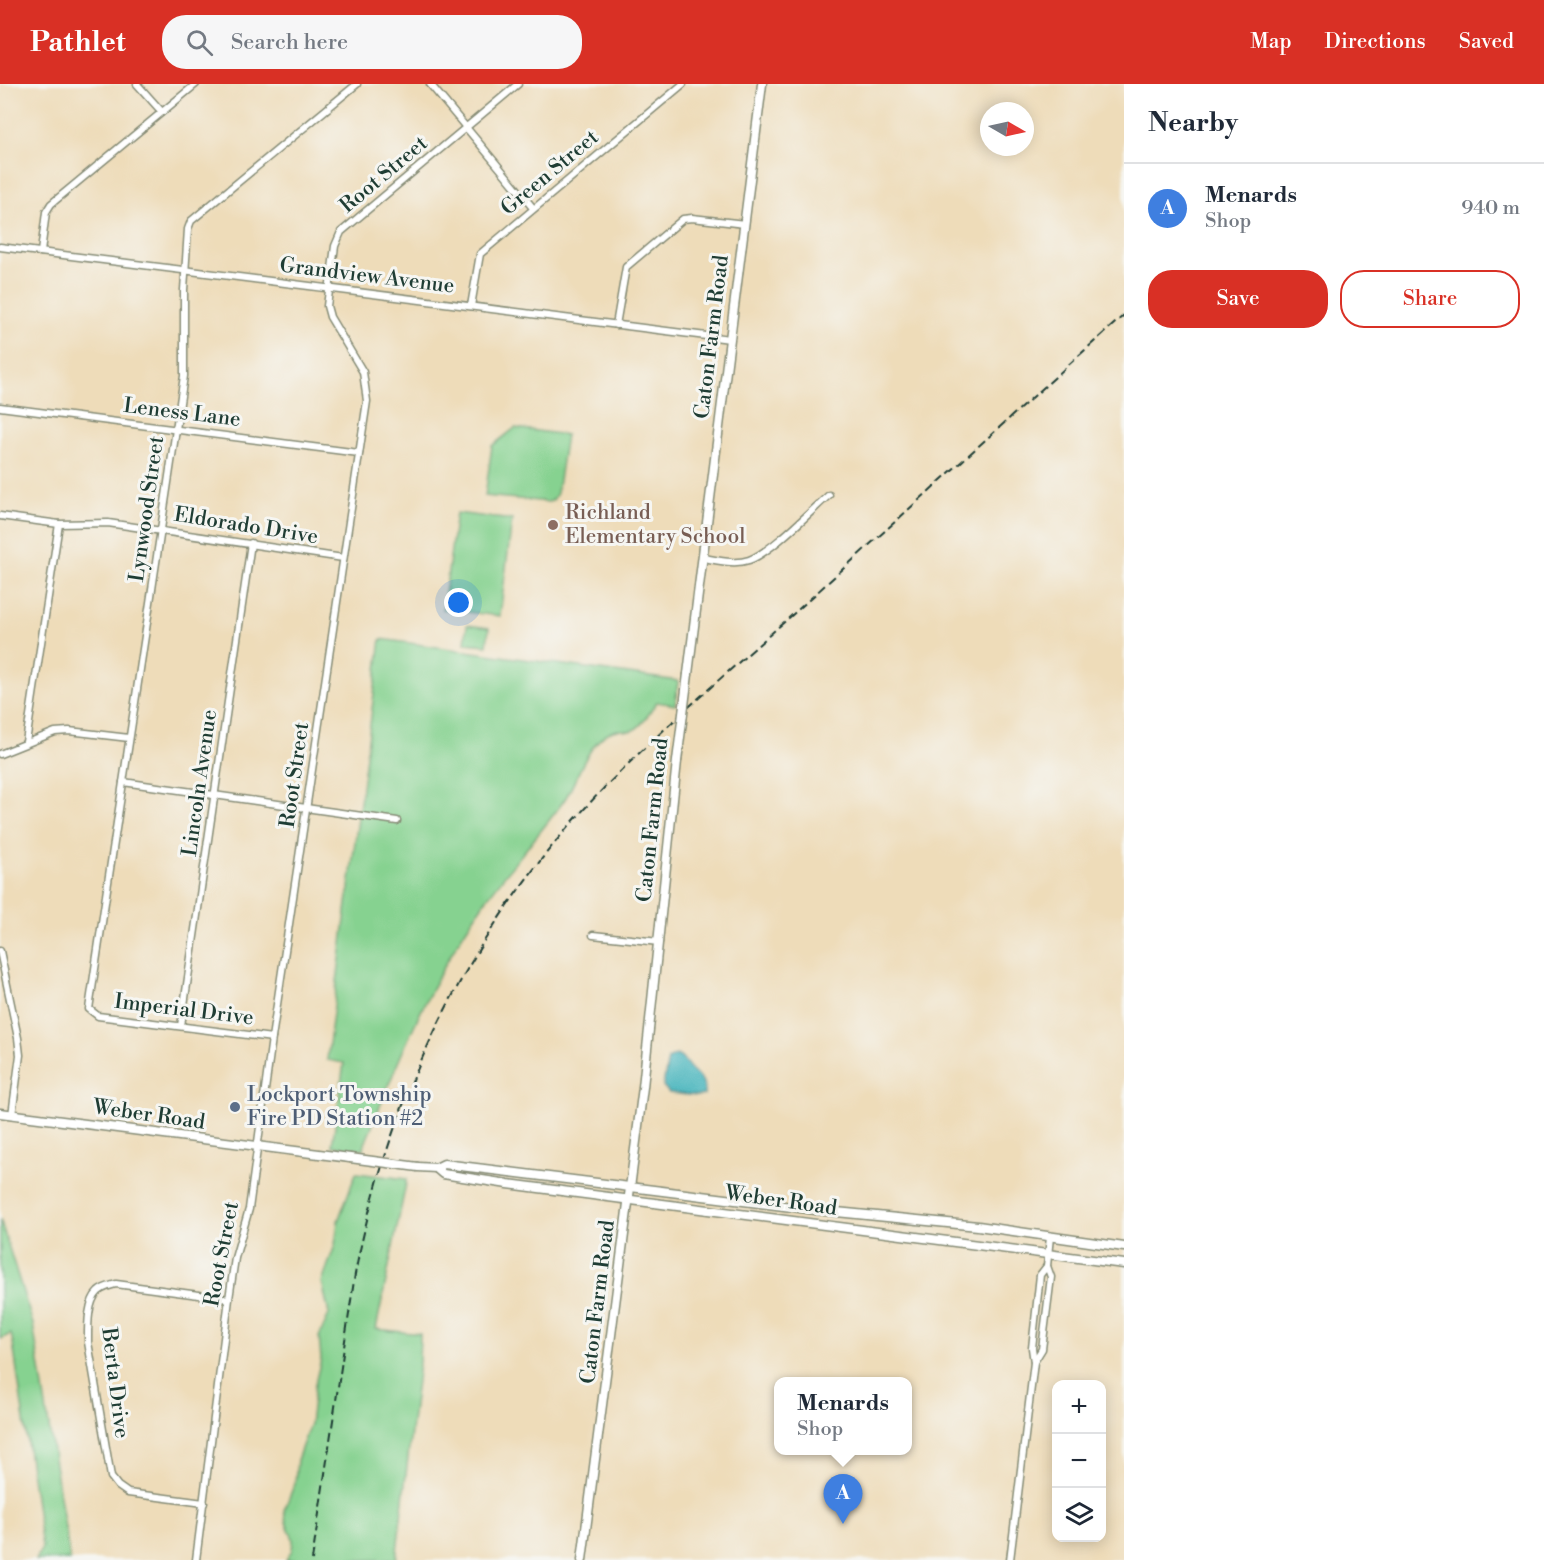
<!DOCTYPE html>
<meta charset="utf-8">
<style>
body{margin:0;font-family:"Libre Bodoni",serif;background:#f6f6f7;color:#1f2937}
.controls{position:absolute;right:18px;bottom:18px;display:grid;overflow:hidden;border-radius:12px;box-shadow:0 3px 15px #0003}
.controls button{width:54px;height:54px;display:grid;place-items:center;padding:0;border:0;border-bottom:2px solid #e0e1e3;background:#fff;color:#1f2937;font:30px sans-serif}
.compass{position:absolute;left:980px;top:18px;width:54px;height:54px;border-radius:50%;background:#fff;box-shadow:0 3px 15px #0003;rotate:99deg}
.you{position:absolute;left:459px;top:519px;width:21px;height:21px;margin:-15px;border:4px solid #fff;border-radius:50%;background:#1a73e8;box-shadow:0 0 0 9px #1a73e833}
.badge{display:grid;place-items:center;width:39px;height:39px;border-radius:50%;background:#d93025;color:#fff;font-size:20px;font-weight:700}
.pin{position:absolute;translate:-50% -50px;filter:drop-shadow(0 2px 3px #0008)}
.pin::after{content:'';position:absolute;top:32px;width:21px;height:18px;background:inherit;clip-path:polygon(0 0,100% 0,50% 100%)}
.popup{position:absolute;left:774px;top:1293px;width:138px;height:78px;box-sizing:border-box;display:grid;place-content:center;border-radius:12px;background:#fff;filter:drop-shadow(0 2px 4px #0005);font-size:20px;white-space:nowrap;color:#747a83}
.popup b{font-size:22px;color:#1f2937}
.popup::after{content:'';position:absolute;left:50%;top:100%;margin-left:-12px;border:12px solid transparent;border-top-color:#fff}
.list{margin:0;padding:0;list-style:none}
h2{display:flex;justify-content:space-between;align-items:center;height:78px;margin:0;padding:0 24px;font-size:26px}
h2 small{font-size:20px;font-weight:400;color:#747a83}
.list li{display:grid;grid-template-columns:39px 1fr auto;gap:18px;align-items:center;box-sizing:border-box;height:90px;padding:0 24px;border-top:2px solid #e0e1e3}
.list b{display:block;font-size:22px;white-space:nowrap}
.list p{margin:0;font-size:20px;white-space:nowrap;color:#747a83}
.list em{font-size:20px;font-style:normal;color:#747a83}
.actions{display:flex;gap:12px;padding:18px 24px}
.actions a{flex:1;padding:14px 0;border:2px solid #d93025;border-radius:24px;text-align:center;font-size:21px;color:#d93025}
.actions .main{background:#d93025;color:#fff}
.icon{flex:none;width:33px;height:33px;fill:none;stroke:currentColor;stroke-width:2;stroke-linecap:round;stroke-linejoin:round}
.map{position:relative;flex:none;width:1124px;height:1476px;overflow:hidden}
header{display:flex;align-items:center;gap:36px;box-sizing:border-box;height:84px;padding:0 30px;background:#d93025;color:#fff}
header strong{font-size:28px}
nav{display:flex;gap:33px;margin-inline-start:auto;font-size:21px}
.search{width:420px;height:54px;background:#f6f6f7;display:flex;align-items:center;gap:15px;box-sizing:border-box;padding:0 21px;border-radius:24px;color:#747a83;font-size:22px}
main{display:flex}
aside{flex:1;background:#fff}
.map>svg:first-child{display:block}
.green{fill:#86d290;stroke:#528862;stroke-width:1.5}
.water{fill:#43b3bb;stroke:#317878;stroke-width:1.5}
.lines{fill:none;stroke-linecap:round;stroke-linejoin:round}
.street-casing{stroke:#868c76;stroke-width:9}
.secondary-casing{stroke:#868c76;stroke-width:11}
.street{stroke:#fff;stroke-width:6}
.secondary{stroke:#fff;stroke-width:8}
.rail{stroke:#1f3d34;stroke-width:2;stroke-dasharray:9 4.5;stroke-linecap:butt}
.secondary-bridge-casing{stroke:#868c76;stroke-width:11;stroke-linecap:butt}
.secondary-bridge{stroke:#fff;stroke-width:8}
.education-dot{fill:#8d6e63;stroke:#f6f6f2;stroke-width:2}
.service-dot{fill:#5c6f8a;stroke:#f6f6f2;stroke-width:2}
.labels{text-anchor:middle;dominant-baseline:central;stroke-width:6;stroke-linejoin:round;paint-order:stroke}
.street-label{font-size:21px;fill:#1f3d34;stroke:#f6f6f2}
.education-label{font-size:21px;fill:#785e54;stroke:#f6f6f2;text-anchor:start}
.service-label{font-size:21px;fill:#4e5e75;stroke:#f6f6f2;text-anchor:start}
</style>
<header>
<strong>Pathlet</strong>
<div class="search"><svg class="icon" aria-label="search" viewBox="0 0 24 24"><circle cx="10" cy="10" r="6"/><path d="M15 15l6 6"/></svg>Search here</div>
<nav><a>Map</a><a>Directions</a><a>Saved</a></nav>
</header>
<main>
<div class="map">
<svg width="1124" height="1476" viewBox="0 0 1124 1476">
<rect width="100%" height="100%" fill="#f6f6f2"/>
<filter id="ink" filterUnits="userSpaceOnUse"><feTurbulence type="fractalNoise" baseFrequency=".0167" numOctaves="2"/><feDisplacementMap in="SourceGraphic" scale="12" xChannelSelector="R" yChannelSelector="G"/><feConvolveMatrix kernelMatrix="1 2 1 2 8 2 1 2 1" color-interpolation-filters="sRGB"/></filter>
<filter id="wash" filterUnits="userSpaceOnUse"><feTurbulence type="fractalNoise" baseFrequency=".008" numOctaves="4" result="noise"/><feDisplacementMap in="SourceGraphic" scale="24" xChannelSelector="R" yChannelSelector="G"/><feGaussianBlur stdDeviation="1.35" result="paint"/><feColorMatrix in="noise" values="0 0 0 0 0 0 0 0 0 0 0 0 0 0 0 0 0 1.4 0 .05"/><feComposite in="paint" operator="in"/></filter>
<g filter="url(#wash)">
<rect width="100%" height="100%" fill="#eedcb9"/>
<g class="green">
<polygon points="515,344 566,351 557,409 553,416 549,418 485,412 492,362"/>
<polygon points="456,429 512,436 500,532 443,525"/>
<polygon points="467,541 489,544 487,561 465,559"/>
<path d="M381,555L678,597L675,621L657,618C651,626 643,642 633,646C629,648 624,646 620,646C609,646 600,654 594,662C580,679 575,701 563,718C537,754 507,786 481,823C429,897 396,981 363,1065L332,1062L344,979L327,976Z"/>
<polygon points="356,1089 407,1095 376,1245 420,1250 419,1279 396,1476 286,1476 292,1466 293,1455 286,1438 284,1426 295,1399 297,1376 310,1340 315,1300 321,1275 319,1253 329,1230 322,1198 335,1161 338,1137"/>
<polygon points="0,1135 33,1240 70,1476 36,1476 42,1463 13,1259 11,1250 0,1255"/>
</g>
<path class="water" d="M676,971C685,974 685,979 691,985C700,995 706,996 704,1011L698,1012L669,1009L663,1002L668,975Z"/>
</g>
<g filter="url(#ink)">
<g class="lines">
<g class="street-casing">
<g id="street">
<polyline points="137,0 162,28"/>
<polyline points="430,0 533,124"/>
<polyline points="0,163 730,255"/>
<polyline points="41,168 46,128 51,120 196,0"/>
<polyline points="471,222 480,170 683,0"/>
<polyline points="616,241 626,183 683,135 692,134 745,140"/>
<polyline points="0,323 359,369"/>
<polyline points="0,432 59,440 108,439 343,474"/>
<path d="M703,474C717,476 734,481 749,476C770,469 811,427 829,411"/>
<polyline points="26,658 59,440"/>
<polyline points="0,670 55,648 69,647 129,654"/>
<polyline points="123,698 397,737"/>
<polyline points="593,851 659,858"/>
<polyline points="0,867 18,954 20,971 12,1031"/>
<polyline points="181,942 251,459"/>
<polyline points="272,954 98,932 89,925 184,292 184,206 188,145 191,137 357,0"/>
<polyline points="1034,1278 1042,1265 1051,1193 1047,1182 1050,1153"/>
<path d="M204,1419L128,1409L118,1402L111,1393L88,1258C88,1244 87,1218 98,1208C103,1203 110,1202 116,1200L229,1215"/>
<polyline points="196,1476 229,1215 235,1174 249,1125 272,954 367,317 363,288 330,233 327,222 335,162 341,148 518,0"/>
<polyline points="1010,1476 1034,1278 1032,1264 1040,1191 1047,1182"/>
</g>
</g>
<g class="secondary-casing">
<g id="secondary">
<polyline points="688,590 762,0"/>
<polyline points="0,1029 350,1074"/>
<polyline points="418,1083 436,1084 444,1080 816,1126 978,1142 1124,1163"/>
<polyline points="436,1084 443,1090 508,1100 1124,1180"/>
<polyline points="582,1476 643,1003 677,677"/>
</g>
</g>
<use href="#street" class="street"/>
<use href="#secondary" class="secondary"/>
<path class="rail" d="M312,1476L355,1190C391,1006 473,838 605,703C667,640 735,582 801,523C908,426 1016,328 1124,231"/>
<g class="secondary-bridge-casing">
<g id="secondary-bridge">
<polyline points="677,677 688,590"/>
<polyline points="350,1074 418,1083"/>
</g>
</g>
<use href="#secondary-bridge" class="secondary-bridge"/>
</g>
</g>
<circle class="education-dot" cx="553" cy="441" r="6"/>
<circle class="service-dot" cx="235" cy="1023" r="6"/>
<g class="labels">
<g class="street-label">
<text transform="translate(550 89) rotate(-40)">Green Street</text>
<text transform="translate(384 91) rotate(-40)">Root Street</text>
<text transform="translate(367 192) rotate(7)">Grandview Avenue</text>
<text transform="translate(712 253) rotate(-83)">Caton Farm Road</text>
<text transform="translate(182 329) rotate(7)">Leness Lane</text>
<text transform="translate(147 425) rotate(-82)">Lynwood Street</text>
<text transform="translate(246 442) rotate(9)">Eldorado Drive</text>
<text transform="translate(295 691) rotate(-82)">Root Street</text>
<text transform="translate(200 699) rotate(-82)">Lincoln Avenue</text>
<text transform="translate(653 736) rotate(-84)">Caton Farm Road</text>
<text transform="translate(184 926) rotate(7)">Imperial Drive</text>
<text transform="translate(149 1031) rotate(8)">Weber Road</text>
<text transform="translate(781 1117) rotate(8)">Weber Road</text>
<text transform="translate(222 1170) rotate(-79)">Root Street</text>
<text transform="translate(598 1218) rotate(-83)">Caton Farm Road</text>
<text transform="translate(115 1299) rotate(83)">Berta Drive</text>
</g>
<g class="education-label">
<text x="565" y="429">Richland<tspan x="565" dy="24">Elementary School</tspan></text>
</g>
<g class="service-label">
<text x="247" y="1011">Lockport Township<tspan x="247" dy="24">Fire PD Station #2</tspan></text>
</g>
</g>
</svg>
<div class="controls">
<button>+</button>
<button>−</button>
<button><svg class="icon" aria-label="layers" viewBox="0 0 24 24"><path d="M12 4l9 5-9 5-9-5zM3 14l9 5 9-5"/></svg></button>
</div>
<svg class="compass" viewBox="-18 -18 36 36"><path d="M0-13l5 13h-10z" fill="#e53935"/><path d="M0 13l5-13h-10z" fill="#747a83"/></svg>
<div class="you"></div>
<div class="pin badge" style="left:843px;top:1440px;background:#3f7fe0">A</div>
<div class="popup"><b>Menards</b>Shop</div>
</div>
<aside>
<h2>Nearby<small></small></h2>
<ul class="list">
<li><span class="badge" style="background:#3f7fe0">A</span><div><b>Menards</b><p>Shop</p></div><em>940 m</em></li>
</ul>
<div class="actions"><a class="main">Save</a><a>Share</a></div>
</aside>
</main>
